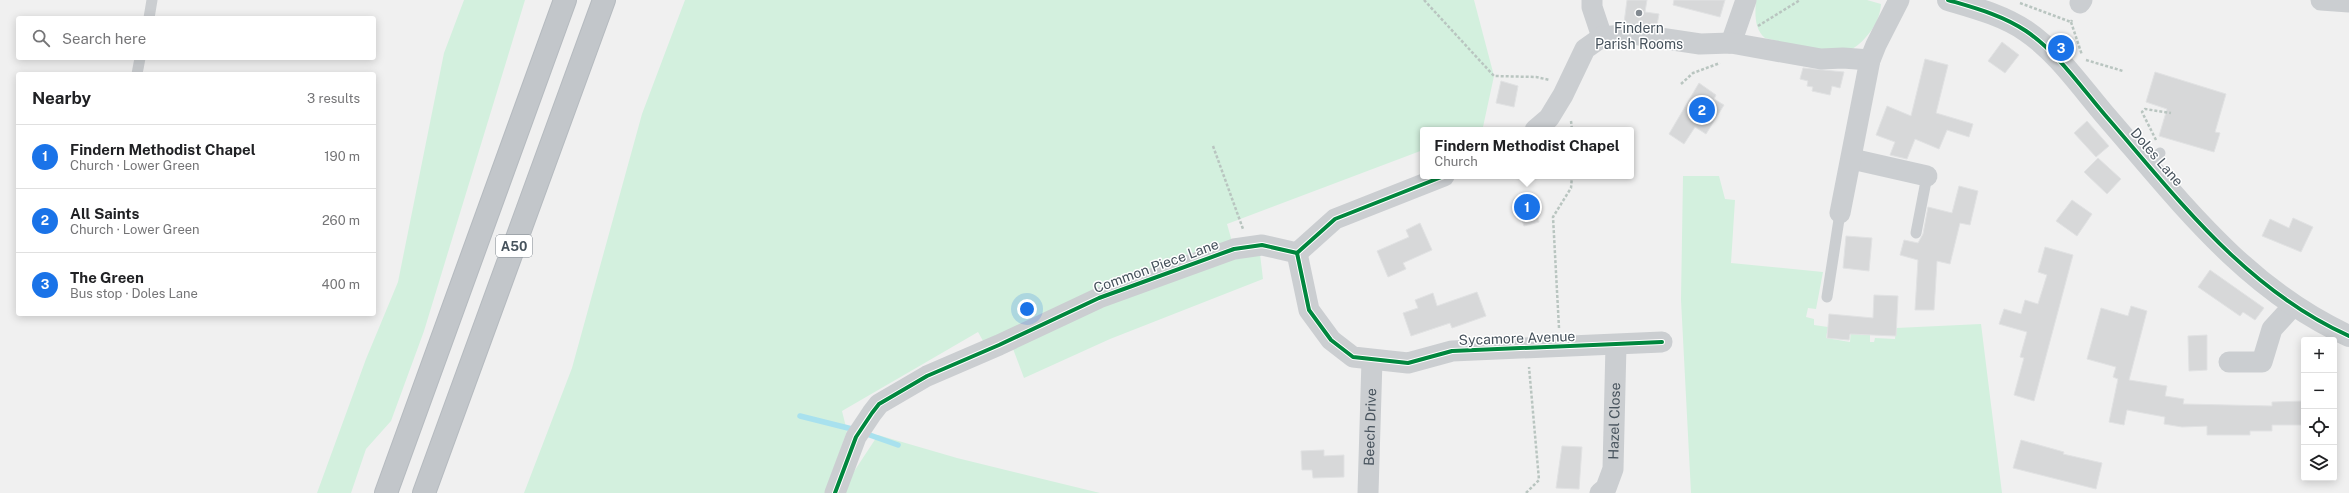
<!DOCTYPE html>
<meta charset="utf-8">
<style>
body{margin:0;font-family:"Public Sans",sans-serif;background:#f2f2f2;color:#202124}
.controls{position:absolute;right:12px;bottom:12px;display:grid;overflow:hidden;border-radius:4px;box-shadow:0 2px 10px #0003}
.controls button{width:36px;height:36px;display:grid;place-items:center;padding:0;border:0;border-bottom:1px solid #e0e0e0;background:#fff;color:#202124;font:20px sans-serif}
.you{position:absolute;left:1027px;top:309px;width:14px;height:14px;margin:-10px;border:3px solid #fff;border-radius:50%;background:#1a73e8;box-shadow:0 0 0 6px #1a73e833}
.badge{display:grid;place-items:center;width:26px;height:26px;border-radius:50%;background:#1a73e8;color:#fff;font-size:13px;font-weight:700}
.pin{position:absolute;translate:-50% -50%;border:2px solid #fff;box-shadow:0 1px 4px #0006}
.popup{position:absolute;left:1420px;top:127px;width:214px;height:52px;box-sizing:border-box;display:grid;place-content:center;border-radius:4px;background:#fff;filter:drop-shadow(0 1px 3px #0005);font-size:13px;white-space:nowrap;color:#757577}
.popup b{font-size:15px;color:#202124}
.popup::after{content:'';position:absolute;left:50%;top:100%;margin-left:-8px;border:8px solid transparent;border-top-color:#fff}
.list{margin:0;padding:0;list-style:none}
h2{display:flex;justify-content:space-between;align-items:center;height:52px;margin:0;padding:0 16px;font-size:17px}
h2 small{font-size:13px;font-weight:400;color:#757577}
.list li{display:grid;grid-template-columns:26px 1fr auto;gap:12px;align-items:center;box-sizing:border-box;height:64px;padding:0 16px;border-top:1px solid #e0e0e0}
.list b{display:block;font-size:15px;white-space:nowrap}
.list p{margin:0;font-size:13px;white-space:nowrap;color:#757577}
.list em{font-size:13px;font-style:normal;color:#757577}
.icon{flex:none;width:22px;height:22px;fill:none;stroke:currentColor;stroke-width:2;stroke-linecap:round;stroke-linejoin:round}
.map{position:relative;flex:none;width:2349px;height:493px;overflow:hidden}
.search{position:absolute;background:#fff;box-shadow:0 2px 10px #0003;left:16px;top:16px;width:360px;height:44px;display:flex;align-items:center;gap:10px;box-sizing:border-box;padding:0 14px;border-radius:4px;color:#757577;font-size:15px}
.panel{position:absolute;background:#fff;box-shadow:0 2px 10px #0003;left:16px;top:72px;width:360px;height:244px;border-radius:4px}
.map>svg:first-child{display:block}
.green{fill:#d3f0de}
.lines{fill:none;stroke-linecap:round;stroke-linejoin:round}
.stream{stroke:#a8e1ee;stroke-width:5.5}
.building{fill:#d7d8d9;stroke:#e1e2e3}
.trunk-casing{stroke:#b5babf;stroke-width:24}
.path{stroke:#b9c5c0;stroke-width:2.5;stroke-dasharray:3 2;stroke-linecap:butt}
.service{stroke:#cbced1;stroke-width:11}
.minor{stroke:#cbced1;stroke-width:21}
.tertiary{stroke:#cbced1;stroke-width:22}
.trunk{stroke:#c2c6ca;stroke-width:22}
.cycleway-casing{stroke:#fff;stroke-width:6}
.cycleway{stroke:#00873e;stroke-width:4}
.poi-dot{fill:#828990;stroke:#fff;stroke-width:1.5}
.labels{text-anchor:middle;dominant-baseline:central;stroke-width:3;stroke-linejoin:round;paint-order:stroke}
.shield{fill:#fff;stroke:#7e868d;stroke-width:1}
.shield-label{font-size:13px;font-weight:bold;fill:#46525c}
.poi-label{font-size:14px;fill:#46525c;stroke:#fff}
.street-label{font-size:14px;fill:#46525c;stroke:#fff}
</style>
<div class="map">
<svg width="2349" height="493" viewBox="0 0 2349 493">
<rect width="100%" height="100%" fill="#f0f0f0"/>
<g class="green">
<polygon points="464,0 525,0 424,331 391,421 366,449 351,493 317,493 366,359 398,282 444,53"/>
<polygon points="685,0 1474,0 1494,76 1483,127 1476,130 1423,130 1423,150 1227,224 1237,259 1260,254 1263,279 1110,339 1024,378 1007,333 986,346 978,332 842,411 847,431 825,493 524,493 572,368 642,114"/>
<path d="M1756,0H1867L1881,4C1880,17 1875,27 1866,37C1861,43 1854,49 1847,51C1832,56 1782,42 1765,38C1754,29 1755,13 1756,0Z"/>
<polygon points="1683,176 1719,176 1725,199 1735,200 1731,263 1823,272 1816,309 1808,308 1806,317 1814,319 1814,325 1828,327 1826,338 1850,342 1851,330 1870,319 1870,342 1874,342 1875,338 1895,339 1896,328 1981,324 2002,493 1691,493 1681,300"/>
<polygon points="878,435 957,458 1100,493 845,493 853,473"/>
</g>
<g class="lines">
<g class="stream">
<polyline points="800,416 856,430"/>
<polyline points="864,433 898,445"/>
</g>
</g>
<g class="building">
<polygon points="1627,0 1647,0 1645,12 1659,14 1657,25 1624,23"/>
<polygon points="1674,0 1725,0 1720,17 1673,5"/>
<polygon points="2002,42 2019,55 2005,73 1988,61"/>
<polygon points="1925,59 1948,65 1936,113 1973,124 1969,137 1947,130 1939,149 1915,139 1907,159 1890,155 1895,142 1876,135 1887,106 1911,116"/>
<polygon points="1803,68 1844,72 1840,88 1832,86 1830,95 1812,91 1813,87 1807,86 1808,81 1800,79"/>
<polygon points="2155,72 2226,94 2215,132 2220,133 2214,152 2159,136 2167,109 2146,102"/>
<polygon points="1501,81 1518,86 1514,107 1496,103"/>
<polygon points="1699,83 1716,95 1714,99 1724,105 1706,134 1695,127 1684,144 1669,134"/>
<polygon points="2087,121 2109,146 2096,157 2074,133"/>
<polygon points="2098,158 2121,179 2107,194 2084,172"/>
<polygon points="1959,186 1978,191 1970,225 1960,223 1950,264 1937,261 1934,310 1915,310 1918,260 1900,255 1904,240 1918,243 1923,234 1928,207 1952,213"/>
<polygon points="1533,193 1540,215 1538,216 1539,222 1524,226 1514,199"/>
<polygon points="2072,200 2092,214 2077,236 2056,221"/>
<polygon points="2293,218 2313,227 2301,252 2262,236 2270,219 2289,228"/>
<polygon points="1420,223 1432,250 1403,263 1406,269 1388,277 1377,251 1409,237 1406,230"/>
<polygon points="1846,236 1872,238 1869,271 1843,268"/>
<polygon points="2045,247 2073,255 2034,401 2014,395 2024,358 2020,357 2027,332 1999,324 2004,309 2021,314 2025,300 2038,304 2047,275 2038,272"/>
<polygon points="2210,270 2264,308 2255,320 2243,312 2240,316 2198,287"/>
<polygon points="1477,292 1486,316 1452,328 1450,323 1411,336 1403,313 1418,308 1415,300 1433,293 1437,306"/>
<polygon points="1874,295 1898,296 1896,336 1850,334 1849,340 1827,338 1829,314 1873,318"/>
<polygon points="2131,306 2147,311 2129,380 2167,386 2165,396 2184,399 2183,404 2272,406 2272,402 2304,401 2304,425 2272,425 2272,431 2250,431 2250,435 2207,435 2207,426 2182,427 2164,424 2165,417 2127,410 2124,425 2109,422 2118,379 2113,377 2116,367 2087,359 2101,308 2128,316"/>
<polygon points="2207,335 2207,370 2189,371 2188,336"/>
<polygon points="2021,440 2064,452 2063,454 2102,463 2096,489 2013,468"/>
<polygon points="1562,446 1582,447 1579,489 1556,488"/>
<polygon points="1324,450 1324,456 1344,455 1344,477 1313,478 1312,470 1302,470 1301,451"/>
</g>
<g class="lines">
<g class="trunk-casing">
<g id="trunk">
<polyline points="386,493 565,0"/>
<polyline points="424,493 604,0"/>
</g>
</g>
<g class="path">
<polyline points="1424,0 1494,76 1536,77 1550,80"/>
<polyline points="2020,3 2071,22 2072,20"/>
<polyline points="2071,22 2082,55"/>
<polyline points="1758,26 1800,0"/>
<polyline points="2086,60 2123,71"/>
<polyline points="1681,84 1693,73 1720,63"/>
<polyline points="1571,121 1572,130"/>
<polyline points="2156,140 2142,112 2145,109 2171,113"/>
<polyline points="1213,146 1243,229"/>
<polyline points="1559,328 1553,217 1571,188 1572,176"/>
<polyline points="1526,493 1539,480 1529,367"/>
</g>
<g class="service">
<polyline points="149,18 152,0"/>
<polyline points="137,74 140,58"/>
<polyline points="2147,163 2160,153"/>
<polyline points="1916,233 1927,176"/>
<polyline points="1827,297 1840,213"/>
</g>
<g class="minor">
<polyline points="1592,0 1592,7 1602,37"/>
<polyline points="2321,0 2349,2"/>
<polyline points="2080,3 2082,0"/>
<polyline points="1731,43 1746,0"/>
<polyline points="1535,130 1549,118 1563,95 1585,49 1602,37 1633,34 1700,44 1731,43 1821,59 1843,58 1870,60"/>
<polyline points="1852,159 1927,176"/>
<polyline points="1840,213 1870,60 1876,45 1899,0"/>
<polyline points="1297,253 1309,310 1331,340 1353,357 1408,363 1452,351 1662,342"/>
<polyline points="2229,362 2262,362 2272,329 2293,306"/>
<polyline points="835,493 856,437 872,413 879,404 927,376 999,345 1099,298 1234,249 1262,245 1297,253 1335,219 1444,176"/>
<path id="s1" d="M1368,493L1372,360"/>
<path id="s2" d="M1600,493L1606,488L1613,469L1616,345"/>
</g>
<path class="tertiary" d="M1948,0C1975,8 2002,15 2026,31C2057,52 2081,87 2105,115C2178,199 2245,289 2349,336"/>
<use href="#trunk" class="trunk"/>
<g class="cycleway-casing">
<g id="cycleway">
<path d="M1948,0C1975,8 2002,15 2026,31C2057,52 2081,87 2105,115C2178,199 2245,289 2349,336"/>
<polyline points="1297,253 1309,310 1331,340 1353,357 1408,363 1452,351 1662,342"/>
<polyline points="835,493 856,437 872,413 879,404 927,376 999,345 1099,298 1234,249 1262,245 1297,253 1335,219 1444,176"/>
</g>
</g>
<use href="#cycleway" class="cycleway"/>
</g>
<circle class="poi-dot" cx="1639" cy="13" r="4"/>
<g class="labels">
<rect class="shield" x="496" y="235" width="36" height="22" rx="3"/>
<g class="shield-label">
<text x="514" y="246">A50</text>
</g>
<g class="poi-label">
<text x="1639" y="28">Findern<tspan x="1639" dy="16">Parish Rooms</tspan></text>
</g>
<g class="street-label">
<text transform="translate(2157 157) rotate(49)">Doles Lane</text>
<text transform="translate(1156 266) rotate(-20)">Common Piece Lane</text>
<text transform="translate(1517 338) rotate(-2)">Sycamore Avenue</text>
<text stroke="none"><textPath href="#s2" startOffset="76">Hazel Close</textPath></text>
<text stroke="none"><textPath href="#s1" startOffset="66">Beech Drive</textPath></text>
</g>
</g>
</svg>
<div class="controls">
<button>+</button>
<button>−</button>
<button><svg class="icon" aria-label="locate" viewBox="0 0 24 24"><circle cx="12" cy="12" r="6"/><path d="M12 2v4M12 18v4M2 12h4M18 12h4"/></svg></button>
<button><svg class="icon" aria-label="layers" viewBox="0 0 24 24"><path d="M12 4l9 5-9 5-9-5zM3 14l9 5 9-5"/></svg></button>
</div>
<div class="you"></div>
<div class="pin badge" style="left:1527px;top:207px">1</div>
<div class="popup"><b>Findern Methodist Chapel</b>Church</div>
<div class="pin badge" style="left:1702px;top:110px">2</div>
<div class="pin badge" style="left:2061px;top:48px">3</div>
<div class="search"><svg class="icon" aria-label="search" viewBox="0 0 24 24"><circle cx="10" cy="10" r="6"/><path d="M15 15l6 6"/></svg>Search here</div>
<section class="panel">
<h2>Nearby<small>3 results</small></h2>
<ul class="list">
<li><span class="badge">1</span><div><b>Findern Methodist Chapel</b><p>Church · Lower Green</p></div><em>190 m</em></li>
<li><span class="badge">2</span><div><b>All Saints</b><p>Church · Lower Green</p></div><em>260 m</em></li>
<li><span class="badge">3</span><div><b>The Green</b><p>Bus stop · Doles Lane</p></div><em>400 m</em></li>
</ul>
</section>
</div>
